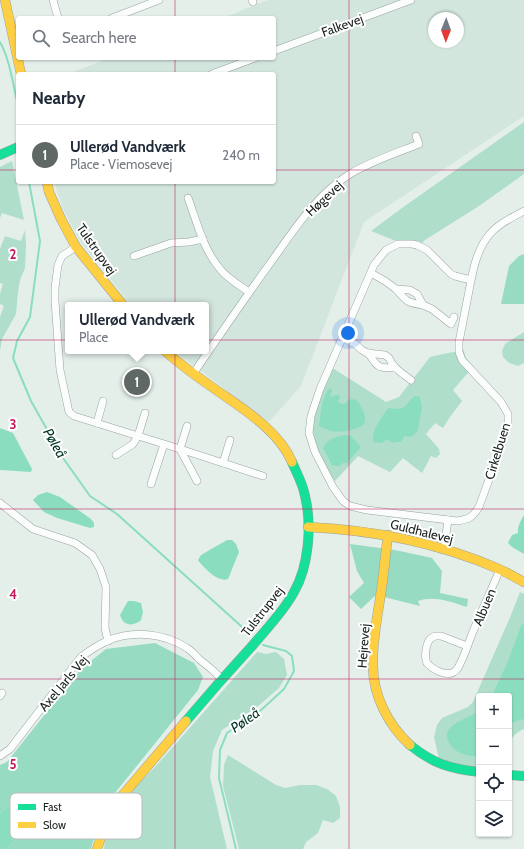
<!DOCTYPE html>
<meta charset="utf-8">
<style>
body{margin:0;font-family:Cabin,sans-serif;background:#f2f2f3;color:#1f2937}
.controls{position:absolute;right:12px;bottom:12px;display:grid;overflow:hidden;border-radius:4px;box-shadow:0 1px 3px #0004}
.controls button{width:36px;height:36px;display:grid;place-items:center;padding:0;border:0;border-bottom:1px solid #e0e1e3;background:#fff;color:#1f2937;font:20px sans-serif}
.compass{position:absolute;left:428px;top:12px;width:36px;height:36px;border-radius:50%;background:#fff;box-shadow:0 1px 3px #0004;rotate:181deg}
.you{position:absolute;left:348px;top:333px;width:14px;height:14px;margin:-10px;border:3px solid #fff;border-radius:50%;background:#1a73e8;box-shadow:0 0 0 6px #1a73e833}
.badge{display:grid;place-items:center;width:26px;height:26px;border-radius:50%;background:#606865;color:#fff;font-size:13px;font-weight:700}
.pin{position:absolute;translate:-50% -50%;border:2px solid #fff;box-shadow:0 1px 4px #0006}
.popup{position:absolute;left:65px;top:302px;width:144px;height:52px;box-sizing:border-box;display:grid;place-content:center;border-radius:4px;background:#fff;filter:drop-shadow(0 1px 3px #0005);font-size:13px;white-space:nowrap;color:#747a83}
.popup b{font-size:15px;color:#1f2937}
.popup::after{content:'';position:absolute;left:50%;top:100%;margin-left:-8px;border:8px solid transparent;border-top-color:#fff}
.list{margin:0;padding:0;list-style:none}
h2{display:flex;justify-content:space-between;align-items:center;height:52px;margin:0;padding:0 16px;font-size:17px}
h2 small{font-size:13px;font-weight:400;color:#747a83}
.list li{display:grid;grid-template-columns:26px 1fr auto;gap:12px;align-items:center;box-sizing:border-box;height:60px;padding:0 16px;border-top:1px solid #e0e1e3}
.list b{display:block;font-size:15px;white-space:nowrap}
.list p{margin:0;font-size:13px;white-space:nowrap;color:#747a83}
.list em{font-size:13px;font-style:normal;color:#747a83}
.icon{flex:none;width:22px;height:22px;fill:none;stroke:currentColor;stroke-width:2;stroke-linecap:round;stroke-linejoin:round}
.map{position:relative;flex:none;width:524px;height:849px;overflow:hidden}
.search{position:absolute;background:#fff;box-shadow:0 1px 3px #0004;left:16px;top:16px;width:260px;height:44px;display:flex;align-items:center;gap:10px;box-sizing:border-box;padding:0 14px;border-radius:4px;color:#747a83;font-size:15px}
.panel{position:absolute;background:#fff;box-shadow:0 1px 3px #0004;left:16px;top:72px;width:260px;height:112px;border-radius:4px}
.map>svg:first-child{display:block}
.built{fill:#d2e6dd;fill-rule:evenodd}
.green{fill:#afdecb}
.forest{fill:#96dbc2}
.water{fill:#8adebf}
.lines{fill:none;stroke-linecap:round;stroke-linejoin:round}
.stream{stroke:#8adebf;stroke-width:2}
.street-casing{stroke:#9aa29f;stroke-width:8}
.fast-casing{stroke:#9aa29f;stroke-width:10}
.slow-casing{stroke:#9aa29f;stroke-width:10}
.street{stroke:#fbfdfc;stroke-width:7}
.fast{stroke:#16e098;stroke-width:9}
.slow{stroke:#ffcf43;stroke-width:9}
.grid{fill:none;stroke:#c2185b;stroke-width:1;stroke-opacity:0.55}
.labels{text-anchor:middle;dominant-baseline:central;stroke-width:4;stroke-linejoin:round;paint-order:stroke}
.street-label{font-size:13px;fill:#19201d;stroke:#fff}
.water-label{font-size:14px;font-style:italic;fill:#003525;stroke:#fff}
.key{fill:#fff;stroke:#babcbb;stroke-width:1}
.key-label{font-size:11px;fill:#19201d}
.grid-label{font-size:13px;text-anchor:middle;font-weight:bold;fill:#c2185b;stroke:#fff;stroke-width:4;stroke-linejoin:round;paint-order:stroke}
</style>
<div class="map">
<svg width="524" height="849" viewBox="0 0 524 849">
<rect width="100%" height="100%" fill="#e4efea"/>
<path class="built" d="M268,0H524V116L364,222L301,386L269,422L174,351H206V305H131L80,241L63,209L54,182H274V74H68L109,58H274V18H223ZM434,18H458V42H434Z"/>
<g class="green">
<polygon points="524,122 524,174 479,206 425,240 416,249 371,231 402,208"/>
<polygon points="12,161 24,220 2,213 0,218 0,167"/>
<polygon points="25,230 26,246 25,268 20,280 18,292 16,314 2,339 0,351 0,317 4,306 0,304 0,294 3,284 0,283 0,249 5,236 21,241"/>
<polygon points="524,332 524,363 518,366 509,363 503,357 502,351 505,344"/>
<polygon points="464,350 465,356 473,367 453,390 462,401 450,417 443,428 435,423 426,434 439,449 440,454 436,458 431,456 422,473 403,458 390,472 358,456 335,481 317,453 312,423 317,407 331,367 386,402 399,397 430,357 448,353"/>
<path d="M520,592L524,594V729C516,732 513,736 509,744V696H479V768L455,766L439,759L434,737L437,725L442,718L468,707L473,702L511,615Z"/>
<polygon points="257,652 266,654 276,652 284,659 287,675 279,688 257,707 222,730 213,751 210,777 227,849 104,849 105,840 114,819 132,790 156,766"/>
<polygon points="228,755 276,785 285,788 300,785 316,785 327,789 336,796 340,807 340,818 333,823 323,820 318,833 306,842 303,849 239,849 223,786 224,765"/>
</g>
<g class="forest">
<polygon points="524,254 524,304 501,304 509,266 519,256"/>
<path d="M350,544L395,550L432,558L442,571L440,593L468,599L467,607C452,602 434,595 418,601L420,606L376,595L361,609L349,597L364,583L357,571Z"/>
<polygon points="155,643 194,663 203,677 198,690 102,809 91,849 6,849 13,842 12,823 19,816 29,808 10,805 0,813 0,765 7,762 81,669 106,649"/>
</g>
<g class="water">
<path d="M330,388L332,390L330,397L337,395H339L340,397L338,401L339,403L344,404C346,403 347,401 349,400C357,395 364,411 365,417C365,419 365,422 364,424C358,430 340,433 331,431C327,430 323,428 319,426C321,414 321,397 330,388Z"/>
<path d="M415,396L420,397L422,407L418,430L416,433L411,437L405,436L401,442H397L392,443L388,440H386L382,443L374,442L373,441C372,428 382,418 388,408C391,408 395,409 399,409C407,408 409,399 415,396Z"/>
<polygon points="0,428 13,433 32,469 31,472 0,470"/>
<path d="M346,435L351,436L360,446V448L347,463H343L339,466L332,465L323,448C329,438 335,437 346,435Z"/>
<polygon points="47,492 60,497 91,519 94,523 94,527 90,528 57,518 44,512 33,500 38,495"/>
<path d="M524,515V554L512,547L508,543L512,535L518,533C517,527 521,520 524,515Z"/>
<path d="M227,540H232L236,544L239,552L228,579C218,583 204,568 198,560L201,555Z"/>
<path d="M128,601H134L141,603L143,612L141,620C137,624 128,627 123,621C122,620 121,617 120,615Z"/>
<polygon points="524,622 524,719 516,721 509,725 509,696 492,696 508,661 521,626"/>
<path d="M479,710V757C467,756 452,753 448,740C447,737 446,734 448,731C452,723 469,717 477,712Z"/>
<polygon points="27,798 30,802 29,808 19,816 12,823 13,842 6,849 0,849 0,813 10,805"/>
</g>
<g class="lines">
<g class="stream">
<path d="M0,42C10,60 13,85 18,105"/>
<polyline points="29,182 40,241 30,317 17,341 13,358 31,401 63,458 90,496 117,514 251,635"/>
<polyline points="236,849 219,778 220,750 227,733 260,711 284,689 294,671 292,656 286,651 263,645"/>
</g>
<g class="street-casing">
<g id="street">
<polyline points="53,0 58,18"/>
<polyline points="252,0 253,2"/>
<polyline points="112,18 159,0"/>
<polyline points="274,51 411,0"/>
<polyline points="212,74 255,58"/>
<path d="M188,198C197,222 203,249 220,269C228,279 239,285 249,292"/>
<polyline points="76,247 62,256 58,265 55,288 55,301 60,370 69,412 74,416 180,449 263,476"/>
<polyline points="134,256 171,243 189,242 203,239"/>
<polyline points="371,273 385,281 396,289 410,290 417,294 423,305 432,309 451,324 454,317"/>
<path d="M471,280L455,276L451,274L427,250L417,245L412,244H398L386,250L374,265L320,389L311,416L309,433L315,452L333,487L343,501L350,506L367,510L457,521C469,519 472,518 479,507L499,452L508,424V414L501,402L462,360L459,352V342C462,327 465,311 468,296C472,276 475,252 489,235C498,224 511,218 524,211"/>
<path d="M396,289C406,301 407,303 423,305"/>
<path d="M343,338L355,344L362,350L367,353L385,355L389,358C393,368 402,373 411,380"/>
<path d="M368,353C372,357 375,366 381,367C384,368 392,368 395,368"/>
<path d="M193,374C219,336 245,298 271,262C294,230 316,195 350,174C371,161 396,153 419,144L416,136"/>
<polyline points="97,423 103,401"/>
<polyline points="187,426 180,449 197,481"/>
<polyline points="116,455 133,444 138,436 145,413"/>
<polyline points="223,463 230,440"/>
<polyline points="151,484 164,444"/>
<polyline points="0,503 33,529 75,543 92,555 100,569 106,587 105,628 108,641"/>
<polyline points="444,549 448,520"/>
<path d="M467,646L441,636H435C433,637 431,638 430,639C426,644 424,657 427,663C432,669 446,677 454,672C456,671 457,669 458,668C464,657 468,645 472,634C481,612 491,591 500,569"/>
<polyline points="0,696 2,693"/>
<path d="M0,756L10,749L81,657C89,651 98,645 107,641C133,630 164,633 187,648C192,651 195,655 199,659C207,665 215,672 222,679"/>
</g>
</g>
<g class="fast-casing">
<g id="fast">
<polyline points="0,155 18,147"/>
<path d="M186,721C208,695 230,670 253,645C267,628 284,611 294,592C309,566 312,525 305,496C303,484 297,474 292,462"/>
<path d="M410,745C432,763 450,769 479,772"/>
<polyline points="509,775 524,776"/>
</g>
</g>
<g class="slow-casing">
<g id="slow">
<polyline points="5,0 21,74"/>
<polyline points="47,182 49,192 61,219 76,247 123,305"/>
<path d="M165,351C180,364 196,376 212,387C240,407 278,429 292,462"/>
<path d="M308,527C374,530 439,543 499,569C508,573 516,578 524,582"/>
<path d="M388,535C385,558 383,582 379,605C376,625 372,646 373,666C373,695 388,725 410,745"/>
<polyline points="97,849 104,828 122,796 186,721"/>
</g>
</g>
<use href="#street" class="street"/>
<use href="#fast" class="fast"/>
<use href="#slow" class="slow"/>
</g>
<path class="grid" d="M175,0V18M349,0V849M175,58V74M0,170H18M274,170H524M175,182V849M0,340H524M0,509H524M0,679H524"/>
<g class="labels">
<g class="street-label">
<text transform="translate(342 25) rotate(-20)">Falkevej</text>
<text transform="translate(324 198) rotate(-43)">Høgevej</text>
<text transform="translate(97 249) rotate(55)">Tulstrupvej</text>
<text transform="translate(497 451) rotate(-73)">Cirkelbuen</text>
<text transform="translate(422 531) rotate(14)">Guldhalevej</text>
<text transform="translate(484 607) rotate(-67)">Albuen</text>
<text transform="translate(262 611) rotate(-52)">Tulstrupvej</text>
<text transform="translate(363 646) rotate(-86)">Hejrevej</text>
<text transform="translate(63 683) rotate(-50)">Axel Jarls Vej</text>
</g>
<g class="water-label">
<text transform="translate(55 443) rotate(60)">Pøleå</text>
<text transform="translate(245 720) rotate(-35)">Pøleå</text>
</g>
</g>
<rect x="10" y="793" width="132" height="46" rx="6" class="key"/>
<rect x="18" y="804" width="18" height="6" fill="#16e098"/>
<rect x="18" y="822" width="18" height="6" fill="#ffcf43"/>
<g class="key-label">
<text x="43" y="811">Fast</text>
<text x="43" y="829">Slow</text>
</g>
<g class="grid-label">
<text x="13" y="259">2</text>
<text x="13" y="429">3</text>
<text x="13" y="599">4</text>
<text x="13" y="769">5</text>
</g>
</svg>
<div class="controls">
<button>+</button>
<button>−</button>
<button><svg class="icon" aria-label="locate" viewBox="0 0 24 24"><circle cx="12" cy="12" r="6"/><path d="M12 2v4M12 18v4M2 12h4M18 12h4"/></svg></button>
<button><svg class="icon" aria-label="layers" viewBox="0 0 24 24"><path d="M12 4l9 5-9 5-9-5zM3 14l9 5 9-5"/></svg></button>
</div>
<svg class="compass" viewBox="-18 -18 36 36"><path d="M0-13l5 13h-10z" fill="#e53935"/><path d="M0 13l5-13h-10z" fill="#747a83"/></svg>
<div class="you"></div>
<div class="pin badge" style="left:137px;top:382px">1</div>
<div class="popup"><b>Ullerød Vandværk</b>Place</div>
<div class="search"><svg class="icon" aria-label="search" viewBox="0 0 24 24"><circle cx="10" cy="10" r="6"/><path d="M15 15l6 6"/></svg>Search here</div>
<section class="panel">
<h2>Nearby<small></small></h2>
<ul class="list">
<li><span class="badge">1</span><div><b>Ullerød Vandværk</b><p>Place · Viemosevej</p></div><em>240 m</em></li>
</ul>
</section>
</div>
